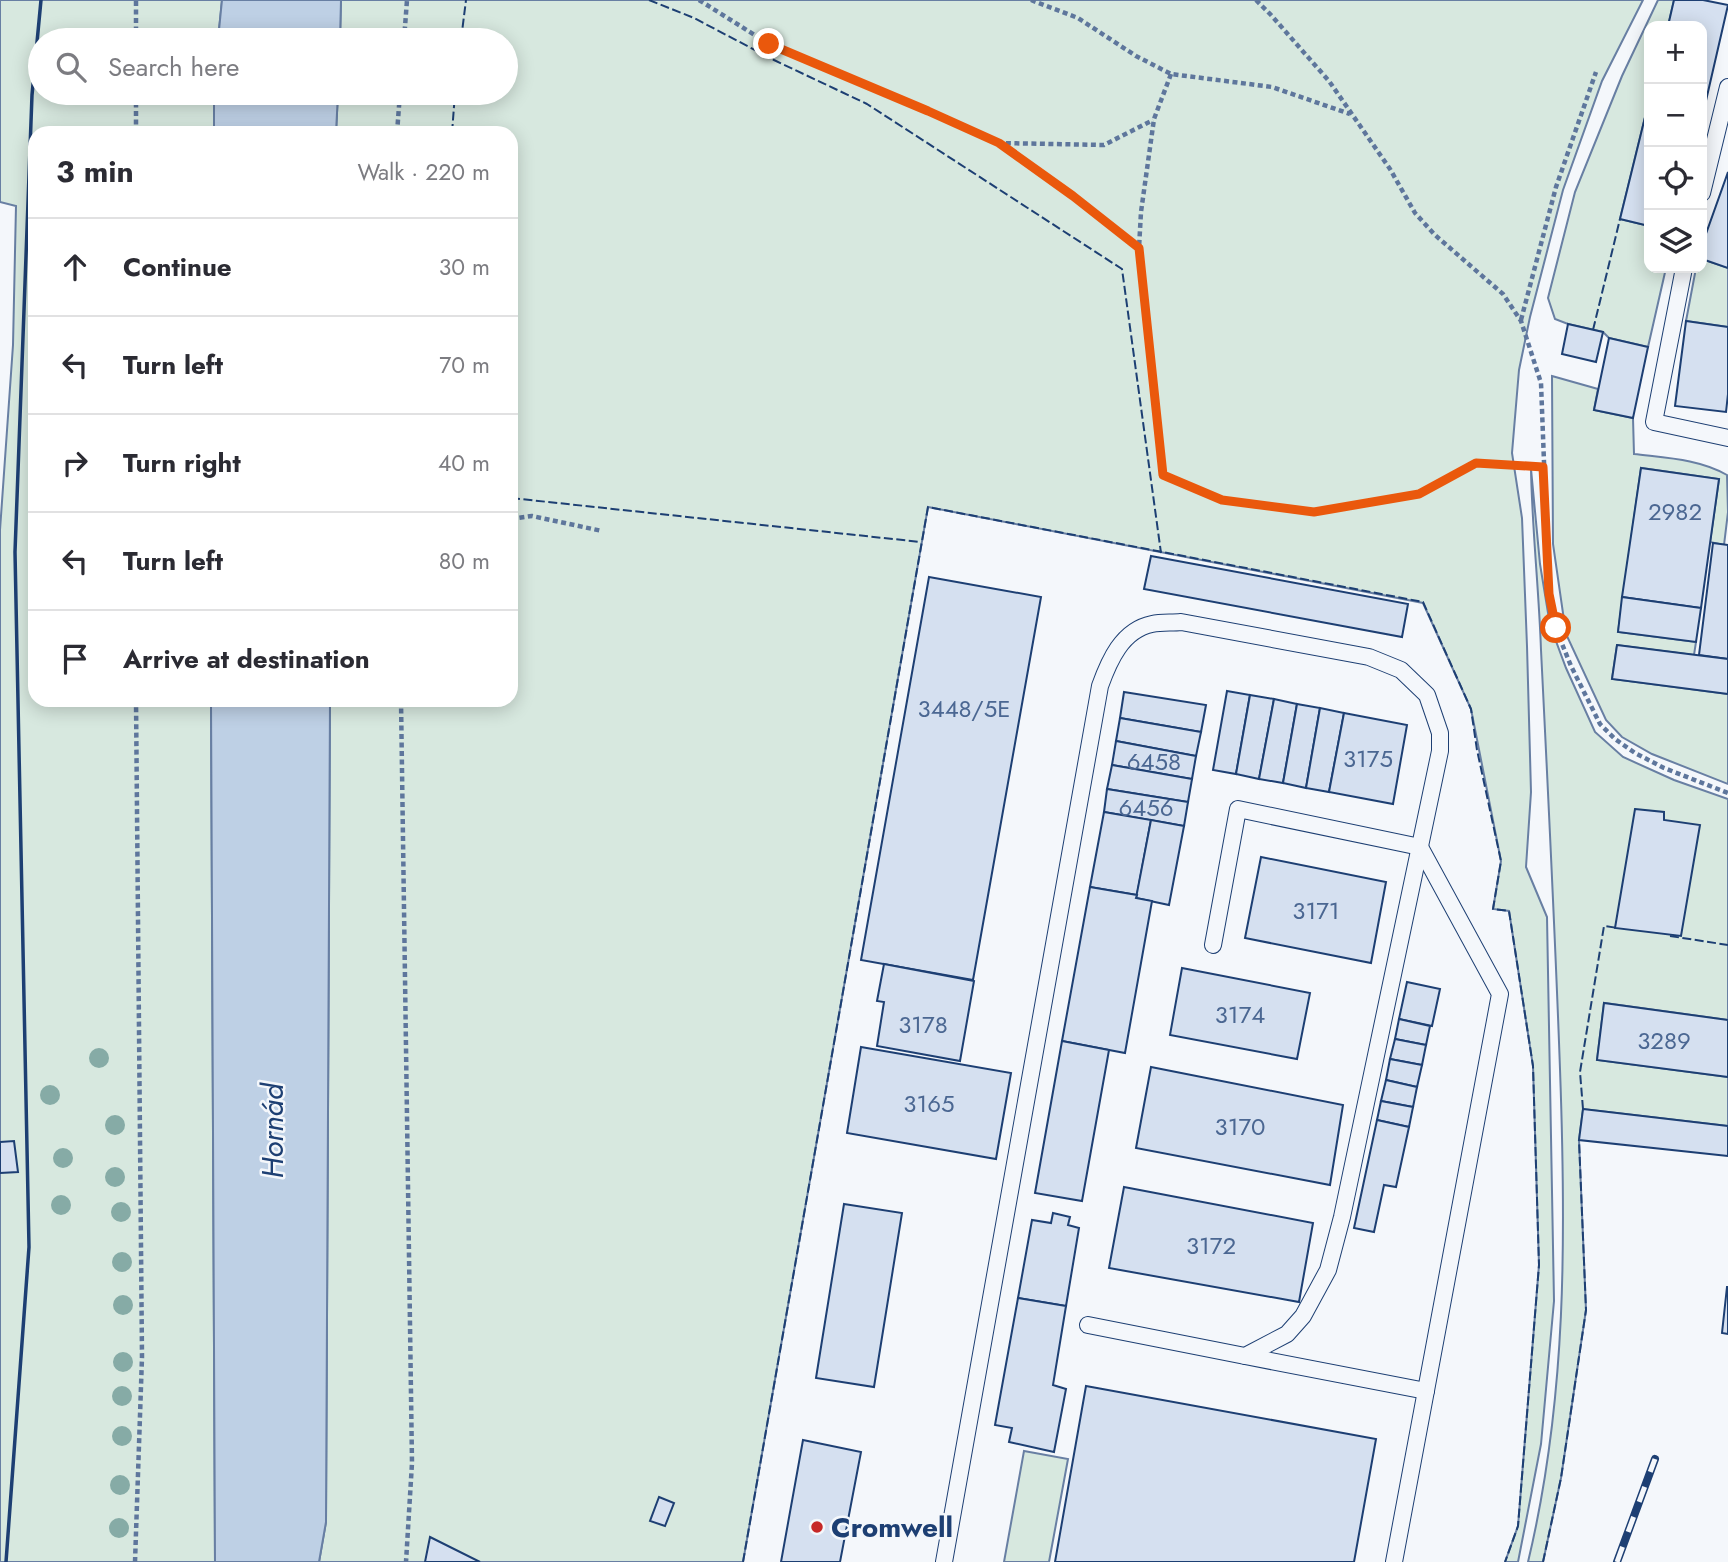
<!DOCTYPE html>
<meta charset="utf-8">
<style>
body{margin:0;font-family:Jost,sans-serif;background:#f7f7f7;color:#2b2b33}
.controls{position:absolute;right:21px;top:21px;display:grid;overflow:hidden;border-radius:14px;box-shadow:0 4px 18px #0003}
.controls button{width:63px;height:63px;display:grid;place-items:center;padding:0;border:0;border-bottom:2px solid #e1e1e2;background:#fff;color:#2b2b33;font:35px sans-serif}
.stop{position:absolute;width:21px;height:21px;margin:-16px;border:5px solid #ea580c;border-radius:50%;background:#fff}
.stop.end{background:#ea580c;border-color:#fff;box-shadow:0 2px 7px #0008}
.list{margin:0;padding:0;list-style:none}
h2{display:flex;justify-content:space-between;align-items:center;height:91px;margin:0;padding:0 28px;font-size:30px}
h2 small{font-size:23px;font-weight:400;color:#7c7c81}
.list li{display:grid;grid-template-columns:46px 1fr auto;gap:21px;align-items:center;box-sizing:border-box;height:98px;padding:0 28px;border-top:2px solid #e1e1e2}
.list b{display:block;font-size:26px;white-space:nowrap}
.list em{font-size:23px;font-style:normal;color:#7c7c81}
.icon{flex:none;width:38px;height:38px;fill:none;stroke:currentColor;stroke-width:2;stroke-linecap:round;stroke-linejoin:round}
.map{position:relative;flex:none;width:1728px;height:1562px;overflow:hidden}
.search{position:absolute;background:#fff;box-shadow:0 4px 18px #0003;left:28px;top:28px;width:490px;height:77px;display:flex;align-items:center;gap:18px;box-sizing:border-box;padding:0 24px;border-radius:38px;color:#7c7c81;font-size:26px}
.panel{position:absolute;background:#fff;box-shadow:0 4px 18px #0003;left:28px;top:126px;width:490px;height:581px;border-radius:21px}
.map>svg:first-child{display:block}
.green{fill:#d7e8df;stroke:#687fa3;stroke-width:2}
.water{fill:#bed0e5;stroke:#687fa3;stroke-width:2}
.building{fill:#d5e0f0;stroke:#1d3f73;stroke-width:2}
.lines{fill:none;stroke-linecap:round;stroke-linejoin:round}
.lane-casing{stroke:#1d3f73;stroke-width:18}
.path{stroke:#5e769c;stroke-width:4.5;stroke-dasharray:5 3.5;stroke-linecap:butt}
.lane{stroke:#f4f7fb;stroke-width:16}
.rail-casing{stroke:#1d3f73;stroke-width:8}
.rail{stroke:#f4f7fb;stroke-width:5;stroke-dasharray:16;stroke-linecap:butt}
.fence{stroke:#1d3f73;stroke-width:2;stroke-dasharray:9 3.5;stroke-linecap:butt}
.wall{stroke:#1d3f73;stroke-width:3.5}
.tree{fill:#86aba6}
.route{stroke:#ea580c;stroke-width:9}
.poi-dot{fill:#c62828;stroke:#f4f7fb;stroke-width:2.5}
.labels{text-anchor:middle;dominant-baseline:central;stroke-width:5;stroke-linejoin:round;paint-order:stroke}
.number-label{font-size:24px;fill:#4b6792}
.poi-label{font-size:28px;font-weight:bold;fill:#1d3f73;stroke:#f4f7fb;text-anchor:start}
.water-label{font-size:30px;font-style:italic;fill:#1d3f73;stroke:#f4f7fb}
</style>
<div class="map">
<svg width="1728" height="1562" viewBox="0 0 1728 1562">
<rect width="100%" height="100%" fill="#f4f7fb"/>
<g class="green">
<polygon points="0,0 222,0 218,40 40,40 40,93 214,93 214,133 35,133 35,700 211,700 215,1562 0,1562 0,530 13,345 16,206 0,202"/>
<polygon points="341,0 1643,0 1602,81 1563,190 1530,317 1519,370 1512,453 1522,518 1527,646 1531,792 1526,867 1547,917 1554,1301 1541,1444 1518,1562 1505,1562 1518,1526 1539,1265 1533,1066 1509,911 1493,909 1501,861 1471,709 1423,603 928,507 743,1562 319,1562 326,1522 330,700 511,700 511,133 336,133 338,93 506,93 506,40 340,40"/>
<polygon points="1658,0 1674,0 1668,26 1649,26 1649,101 1620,219 1649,226 1649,268 1666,268 1648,347 1609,338 1603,332 1568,324 1555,319 1548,298 1575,192 1622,76"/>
<polygon points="1702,259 1728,268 1728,327 1686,321 1696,268 1702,268"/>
<path d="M1552,376L1598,389L1594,410L1633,418L1634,454C1666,458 1699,459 1727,475L1728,512L1724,545L1710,542L1719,479L1641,468L1618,632L1696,642L1694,655L1617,645L1612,679L1728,694V784L1652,754L1622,737L1606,720L1566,634L1553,544Z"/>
<path d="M1531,469L1540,564L1550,625L1566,668L1595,732L1623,757L1674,780L1728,799V1020L1604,1003L1597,1060L1728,1077V1126L1583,1109L1579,1140L1586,1310L1561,1478L1543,1562H1528C1567,1399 1566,1235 1560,1069C1555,929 1548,790 1541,650C1539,590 1532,529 1531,469Z"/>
<polygon points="1024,1451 1068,1459 1049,1562 1004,1562"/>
</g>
<g class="water">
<polygon points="222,0 341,0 340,40 218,40"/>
<polygon points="214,93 338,93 336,133 214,133"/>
<polygon points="211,700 330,700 326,1522 319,1562 215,1562"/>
</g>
<g class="building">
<polygon points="1674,0 1703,0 1728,5 1702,118 1702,26 1668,26"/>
<polygon points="1649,101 1649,226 1620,219"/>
<polygon points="1728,172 1728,268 1702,259 1702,245"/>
<polygon points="1686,321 1728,327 1728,394 1726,412 1675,406"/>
<polygon points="1568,324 1603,332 1596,362 1562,354"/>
<polygon points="1609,338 1648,347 1633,418 1594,410"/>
<polygon points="1641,468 1719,479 1701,608 1622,597"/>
<polygon points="1713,543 1728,545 1728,659 1699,655"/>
<polygon points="1151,556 1408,604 1402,637 1144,589"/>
<polygon points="929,577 1041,597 973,980 861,960"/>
<polygon points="1622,597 1701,608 1696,642 1618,632"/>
<polygon points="1617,645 1728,659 1728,694 1612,679"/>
<polygon points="1227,691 1250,695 1236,774 1213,770"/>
<polygon points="1124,692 1206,705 1201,732 1120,718"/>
<polygon points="1250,695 1274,699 1259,779 1236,774"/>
<polygon points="1274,699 1297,704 1283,783 1259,779"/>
<polygon points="1297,704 1320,708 1306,788 1283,783"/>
<polygon points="1320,708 1344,713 1329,792 1306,788"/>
<polygon points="1344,713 1407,725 1393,804 1329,792"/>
<polygon points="1120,718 1201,732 1196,756 1116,741"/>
<polygon points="1116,741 1196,756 1192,779 1112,765"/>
<polygon points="1112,765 1192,779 1188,802 1107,789"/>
<polygon points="1107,789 1188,802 1184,826 1104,812"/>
<polygon points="1635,809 1664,812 1664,820 1700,825 1681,936 1615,928"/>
<polygon points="1104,812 1151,820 1137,895 1090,887"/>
<polygon points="1151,820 1184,826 1169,905 1136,898"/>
<polygon points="1261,857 1386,882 1371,963 1245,938"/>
<polygon points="1090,887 1137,895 1136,898 1152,901 1125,1053 1062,1041"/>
<polygon points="884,964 974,981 960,1061 877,1046 884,1002 877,1001"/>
<polygon points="1182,968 1310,993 1297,1059 1170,1035"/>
<polygon points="1407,982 1440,989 1432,1026 1399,1019"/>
<polygon points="1604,1003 1728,1020 1728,1077 1597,1060"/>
<polygon points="1399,1019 1430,1026 1426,1045 1395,1039"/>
<polygon points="1395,1039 1426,1045 1422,1065 1390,1059"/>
<polygon points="1062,1041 1109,1050 1082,1201 1035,1193"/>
<polygon points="861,1047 1011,1073 996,1159 847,1133"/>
<polygon points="1390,1059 1422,1065 1417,1087 1386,1080"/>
<polygon points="1151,1067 1343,1105 1330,1185 1136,1148"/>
<polygon points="1386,1080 1417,1087 1413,1107 1381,1101"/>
<polygon points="1381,1101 1413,1107 1409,1127 1377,1120"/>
<polygon points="1583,1109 1728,1126 1728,1156 1579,1140"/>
<polygon points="1377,1120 1409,1127 1396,1187 1384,1185 1374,1232 1354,1228"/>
<polygon points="14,1141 18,1172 0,1173 0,1142"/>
<polygon points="1124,1187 1313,1223 1299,1302 1109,1268"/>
<polygon points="844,1204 902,1213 874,1387 816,1378"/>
<polygon points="1053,1213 1070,1217 1068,1225 1079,1228 1066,1306 1018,1298 1032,1220 1051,1223"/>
<polygon points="1727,1287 1728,1287 1728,1334 1722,1333"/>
<polygon points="1018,1298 1066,1306 1053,1385 1066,1389 1054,1452 1009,1442 1012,1428 995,1425"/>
<polygon points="1086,1386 1376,1439 1354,1562 1055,1562"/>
<polygon points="803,1440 861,1452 840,1562 781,1562"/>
<polygon points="659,1497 674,1503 665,1526 650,1521"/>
<polygon points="430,1537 480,1562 425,1562"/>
</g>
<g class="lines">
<g class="lane-casing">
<g id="lane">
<polyline points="1702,193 1728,87"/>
<polyline points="1684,268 1654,422 1728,438"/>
<polyline points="1213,945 1238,809 1420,847 1500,994 1394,1562"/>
<polyline points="1245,1356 1426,1391"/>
<path d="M944,1562L1100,686C1109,661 1122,630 1152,624C1161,622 1172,623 1181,622L1369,657L1401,670L1427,695L1440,733V751L1342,1217L1328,1270L1303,1316L1287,1334L1245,1356L1088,1325"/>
</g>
</g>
<g class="path">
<polyline points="699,0 769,44 928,111 999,143 1104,145 1153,120"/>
<polyline points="1031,0 1078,18 1136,56 1171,74 1272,87 1350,114"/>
<polyline points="1256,0 1271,15 1329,81 1390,169 1415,213 1435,235 1503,294 1521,321 1541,383 1549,594 1556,629 1571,666 1600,724 1615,739 1635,753 1664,768 1728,793"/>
<polyline points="136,40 136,0"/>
<polyline points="404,40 407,0"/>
<polyline points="1171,74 1154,119 1141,212 1139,248 1163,475 1222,500 1314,512 1419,494 1476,463 1543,467"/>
<polyline points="136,133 136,93"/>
<polyline points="397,133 400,93"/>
<polyline points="1000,144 1073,196 1138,247"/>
<polyline points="1521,320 1556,187 1596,72"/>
<polyline points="511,519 532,516 602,531"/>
<polyline points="401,700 412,1463 406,1562"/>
<polyline points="135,1562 142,1357 136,700"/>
</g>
<use href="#lane" class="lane"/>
<g class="rail-casing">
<polyline id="rail" points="1617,1562 1655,1459"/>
</g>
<use href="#rail" class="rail"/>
<g class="fence">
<polyline points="649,0 694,18 774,60 867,104 1122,269 1161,553"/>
<polyline points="461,40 466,0"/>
<polyline points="452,133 455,93"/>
<polyline points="1593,330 1620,219"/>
<polyline points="511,498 921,542"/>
<polyline points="1670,936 1728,945"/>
<polyline points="1583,1109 1580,1072 1604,926 1618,928"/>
<polyline points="743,1562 928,507 1423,602 1471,709 1477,750 1501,861 1493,909 1509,911 1533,1066 1539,1265 1518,1526 1505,1562"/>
<polyline points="1543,1562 1561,1478 1586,1310 1579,1140"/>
</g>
<polyline class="wall" points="6,1562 29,1247 15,552 32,95 41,0"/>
</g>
<g class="tree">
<circle cx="99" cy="1058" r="10"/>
<circle cx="50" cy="1095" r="10"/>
<circle cx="115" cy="1125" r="10"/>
<circle cx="63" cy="1158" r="10"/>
<circle cx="115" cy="1177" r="10"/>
<circle cx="61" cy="1205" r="10"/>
<circle cx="121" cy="1212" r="10"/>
<circle cx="122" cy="1262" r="10"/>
<circle cx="123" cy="1305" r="10"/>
<circle cx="123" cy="1362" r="10"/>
<circle cx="122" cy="1396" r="10"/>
<circle cx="122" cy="1436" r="10"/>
<circle cx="120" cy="1485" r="10"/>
<circle cx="119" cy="1528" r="10"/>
</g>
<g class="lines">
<polyline class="route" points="769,44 928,111 999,143 1073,196 1139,248 1163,475 1222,500 1314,512 1419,494 1476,463 1543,467 1549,594 1556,628"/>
</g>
<circle class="poi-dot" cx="817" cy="1527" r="7"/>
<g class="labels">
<g class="number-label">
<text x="1675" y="511">2982</text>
<text x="964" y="708">3448/5E</text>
<text x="1368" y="758">3175</text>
<text x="1154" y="761">6458</text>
<text x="1146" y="807">6456</text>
<text x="1316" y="910">3171</text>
<text x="1240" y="1014">3174</text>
<text x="923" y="1024">3178</text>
<text x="1664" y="1040">3289</text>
<text x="929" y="1103">3165</text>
<text x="1240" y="1126">3170</text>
<text x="1211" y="1245">3172</text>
</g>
<g class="poi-label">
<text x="831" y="1527">Cromwell</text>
</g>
<g class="water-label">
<text transform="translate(272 1131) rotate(-90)">Hornád</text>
</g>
</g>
</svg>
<div class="controls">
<button>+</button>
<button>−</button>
<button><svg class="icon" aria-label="locate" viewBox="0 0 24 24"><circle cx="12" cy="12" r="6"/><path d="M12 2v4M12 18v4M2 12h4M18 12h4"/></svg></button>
<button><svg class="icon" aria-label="layers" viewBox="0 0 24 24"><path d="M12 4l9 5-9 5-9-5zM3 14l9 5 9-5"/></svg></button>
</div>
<div class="stop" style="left:1556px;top:628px"></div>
<div class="stop end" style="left:769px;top:44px"></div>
<div class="search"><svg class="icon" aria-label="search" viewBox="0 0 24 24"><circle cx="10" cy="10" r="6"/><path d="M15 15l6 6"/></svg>Search here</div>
<section class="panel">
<h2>3 min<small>Walk · 220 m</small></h2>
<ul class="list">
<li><svg class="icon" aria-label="ahead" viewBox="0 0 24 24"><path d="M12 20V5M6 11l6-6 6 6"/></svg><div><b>Continue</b></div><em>30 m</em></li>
<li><svg class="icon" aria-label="left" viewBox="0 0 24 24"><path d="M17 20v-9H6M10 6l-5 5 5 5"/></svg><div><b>Turn left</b></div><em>70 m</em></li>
<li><svg class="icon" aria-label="right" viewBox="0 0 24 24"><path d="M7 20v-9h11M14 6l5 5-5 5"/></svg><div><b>Turn right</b></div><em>40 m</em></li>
<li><svg class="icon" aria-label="left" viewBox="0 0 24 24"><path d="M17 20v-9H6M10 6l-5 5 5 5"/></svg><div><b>Turn left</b></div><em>80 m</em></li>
<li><svg class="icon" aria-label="arrive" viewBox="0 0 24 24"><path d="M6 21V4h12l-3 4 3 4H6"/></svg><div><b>Arrive at destination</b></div></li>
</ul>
</section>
</div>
